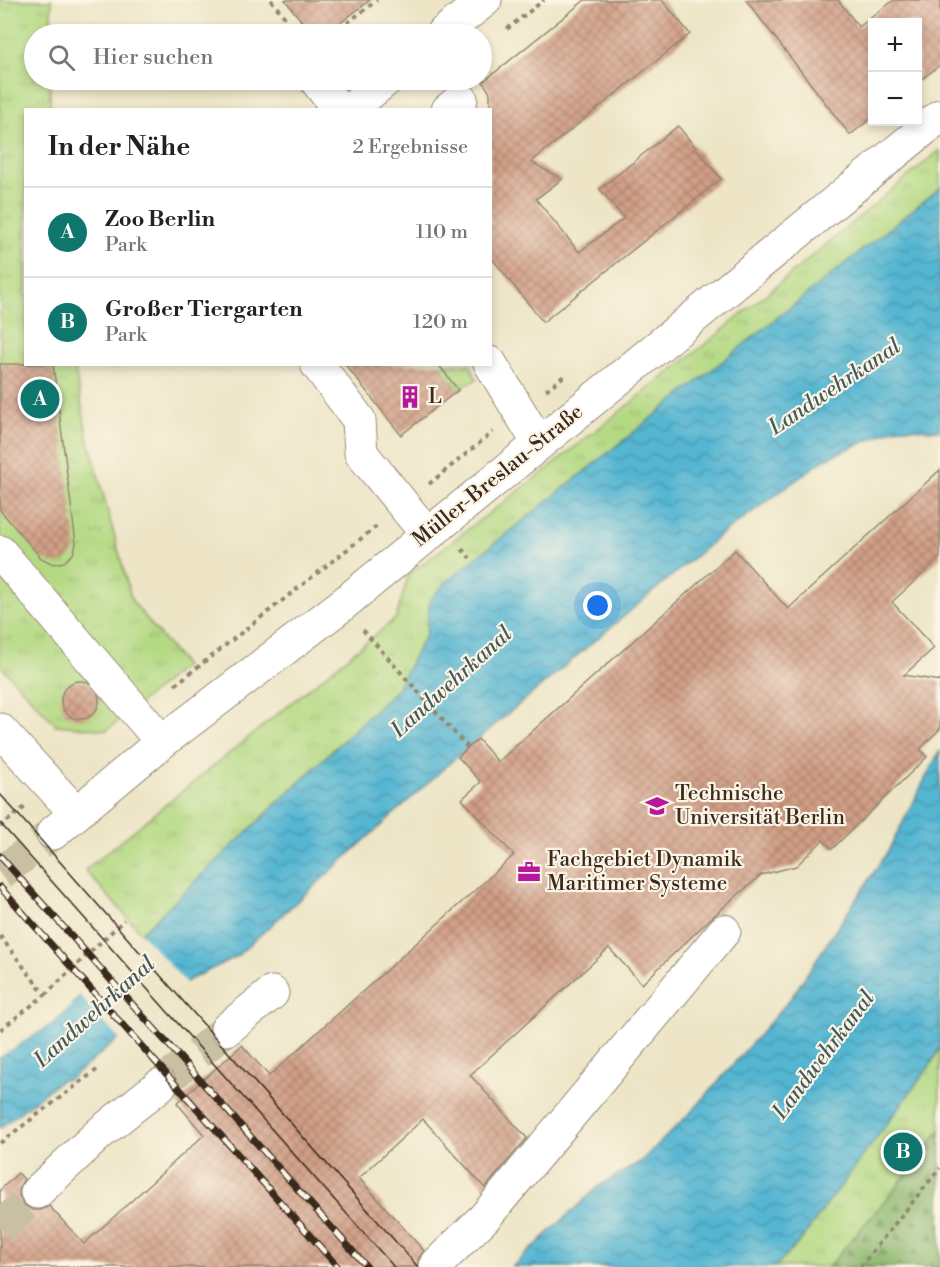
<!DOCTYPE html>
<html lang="de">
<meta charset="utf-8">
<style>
body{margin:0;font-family:"Libre Bodoni",serif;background:#f2f2f2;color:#222}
.controls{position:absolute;right:18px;top:18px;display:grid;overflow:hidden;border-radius:0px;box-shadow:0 3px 9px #0003}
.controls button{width:54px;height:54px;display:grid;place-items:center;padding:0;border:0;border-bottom:2px solid #e0e0e0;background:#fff;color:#222;font:30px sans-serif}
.you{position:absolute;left:598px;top:606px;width:21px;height:21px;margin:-15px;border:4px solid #fff;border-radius:50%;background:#1a73e8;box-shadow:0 0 0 9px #1a73e833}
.badge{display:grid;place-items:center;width:39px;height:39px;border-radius:50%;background:#0f766e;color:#fff;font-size:20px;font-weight:700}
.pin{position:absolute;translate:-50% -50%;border:3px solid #fff;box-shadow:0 2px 6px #0006}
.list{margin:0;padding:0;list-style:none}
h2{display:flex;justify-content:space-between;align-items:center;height:78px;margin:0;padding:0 24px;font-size:26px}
h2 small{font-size:20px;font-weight:400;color:#767676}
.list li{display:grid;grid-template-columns:39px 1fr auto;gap:18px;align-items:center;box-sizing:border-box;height:90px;padding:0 24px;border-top:2px solid #e0e0e0}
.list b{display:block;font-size:22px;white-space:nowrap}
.list p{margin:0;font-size:20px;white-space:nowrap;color:#767676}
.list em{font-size:20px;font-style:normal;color:#767676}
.icon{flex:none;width:33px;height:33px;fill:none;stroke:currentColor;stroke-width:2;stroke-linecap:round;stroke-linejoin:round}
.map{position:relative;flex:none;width:940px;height:1267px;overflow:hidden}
.search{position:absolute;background:#fff;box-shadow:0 3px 9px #0003;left:24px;top:24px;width:468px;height:66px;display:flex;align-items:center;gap:15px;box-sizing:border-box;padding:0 21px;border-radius:33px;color:#767676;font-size:22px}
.panel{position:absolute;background:#fff;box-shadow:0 3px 9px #0003;left:24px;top:108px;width:468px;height:258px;border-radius:0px}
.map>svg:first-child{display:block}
.grass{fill:url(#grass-tufts);stroke:#788250;stroke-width:1.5}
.forest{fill:url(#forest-firs);stroke:#657248;stroke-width:1.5}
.water{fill:url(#water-waves);stroke:#487078;stroke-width:1.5}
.pier{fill:#ede5c6}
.building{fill:url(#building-cross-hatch)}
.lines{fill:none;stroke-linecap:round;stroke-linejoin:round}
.minor-tunnel{stroke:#c9c0a4;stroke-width:33;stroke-dasharray:33 16;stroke-linecap:butt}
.minor-casing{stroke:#948872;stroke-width:35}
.path{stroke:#948872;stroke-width:4;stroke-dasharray:4.5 4.5;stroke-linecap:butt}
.minor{stroke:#fff;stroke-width:33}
.tram{stroke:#3b2a1e;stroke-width:1.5}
.rail-casing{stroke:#3b2a1e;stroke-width:7}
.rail{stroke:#fcf5e5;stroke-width:4.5;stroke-dasharray:14;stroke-linecap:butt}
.labels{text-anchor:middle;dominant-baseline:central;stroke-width:4.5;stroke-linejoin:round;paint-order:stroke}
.poi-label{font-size:21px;fill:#3b2a1e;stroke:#fcf5e5;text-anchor:start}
.street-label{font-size:21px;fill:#3b2a1e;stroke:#fcf5e5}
.water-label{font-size:22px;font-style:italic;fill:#445b5d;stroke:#fcf5e5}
</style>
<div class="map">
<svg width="940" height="1267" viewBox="0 0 940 1267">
<defs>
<pattern id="grass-tufts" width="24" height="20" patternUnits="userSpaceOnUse" patternTransform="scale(1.5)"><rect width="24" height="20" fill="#b4d983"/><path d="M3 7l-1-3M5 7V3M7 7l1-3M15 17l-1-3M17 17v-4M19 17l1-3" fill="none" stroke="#9cba71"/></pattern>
<pattern id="forest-firs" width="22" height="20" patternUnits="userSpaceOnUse" patternTransform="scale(1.5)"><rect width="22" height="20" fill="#8fb971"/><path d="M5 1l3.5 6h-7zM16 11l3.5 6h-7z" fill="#76975c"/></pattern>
<pattern id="water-waves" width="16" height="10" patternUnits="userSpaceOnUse" patternTransform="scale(1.5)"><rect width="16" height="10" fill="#54b6d2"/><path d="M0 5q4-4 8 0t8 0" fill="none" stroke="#4794aa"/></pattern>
<pattern id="building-cross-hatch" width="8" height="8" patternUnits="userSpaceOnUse" patternTransform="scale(1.5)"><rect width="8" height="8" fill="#d29f86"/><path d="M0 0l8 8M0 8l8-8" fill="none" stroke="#ac826d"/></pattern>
</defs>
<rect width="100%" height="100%" fill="#fcf5e5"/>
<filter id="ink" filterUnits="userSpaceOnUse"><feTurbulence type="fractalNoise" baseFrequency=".0167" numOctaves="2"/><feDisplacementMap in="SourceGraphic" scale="12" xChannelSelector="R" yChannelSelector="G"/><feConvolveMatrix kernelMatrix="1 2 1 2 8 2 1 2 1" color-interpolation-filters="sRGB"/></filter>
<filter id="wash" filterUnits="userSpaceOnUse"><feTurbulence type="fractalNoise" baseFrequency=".008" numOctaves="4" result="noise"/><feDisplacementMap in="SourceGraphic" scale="24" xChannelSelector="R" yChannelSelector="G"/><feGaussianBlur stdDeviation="1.35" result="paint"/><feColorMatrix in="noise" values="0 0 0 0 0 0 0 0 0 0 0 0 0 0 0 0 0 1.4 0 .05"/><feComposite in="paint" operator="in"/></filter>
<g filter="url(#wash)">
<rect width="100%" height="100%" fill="#ede5c6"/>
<g class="grass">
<polygon points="0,0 52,0 50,34 34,34 34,80 50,80 50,109 26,110 26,364 74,365 87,434 132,601 185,666 107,730 56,725 0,665"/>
<polygon points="940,150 940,188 430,600 426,634 396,690 141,933 85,870 396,618 409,574 541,474 723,330"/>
<polygon points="438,365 470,365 477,379 458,390"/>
<polygon points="940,1047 940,1267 775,1267 800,1241 931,1064"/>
</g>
<polygon class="forest" points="940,1130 940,1267 828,1267 894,1190"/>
<g class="water">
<polygon points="940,188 940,431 899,427 825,459 718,537 452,761 236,957 189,980 69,1080 61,1080 0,1128 0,1057 56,1021 141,933 396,690 426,634 430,600 447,581"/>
<polygon points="940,750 940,1047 931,1064 800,1241 775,1267 512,1267 599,1186 640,1162 696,1107 791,998 888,851"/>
</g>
<g class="pier">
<polygon points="139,931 188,985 121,1041 78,994"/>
<polygon points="69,1002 71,1005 56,1021 0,1057 0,1053 12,1044 32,1034 54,1018"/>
</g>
<g id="blocks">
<g class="building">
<polygon points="285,0 370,0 326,34 312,34"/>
<polygon points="585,0 662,0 690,34 531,162 562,179 536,199 579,252 624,218 600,189 678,126 721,179 543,322 490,256 490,93 483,82"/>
<polygon points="746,0 838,0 859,27 894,0 940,0 940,65 918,82 918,22 873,22 873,117 850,135"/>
<polygon points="0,364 53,364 76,544 73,554 64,562 53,564 41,558 0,510"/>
<polygon points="345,364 438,364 458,390 401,435"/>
<polygon points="940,470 940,558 892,602 934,648 904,675 940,681 940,729 920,749 927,757 832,849 823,840 796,866 761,875 710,919 642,984 609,948 470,1075 527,1138 485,1188 423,1119 359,1178 424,1251 418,1259 418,1267 0,1267 0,1190 18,1173 24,1179 19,1187 19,1196 23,1204 32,1210 41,1210 49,1206 84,1244 204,1135 177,1103 242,1045 269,1076 514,855 462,799 481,782 458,757 478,739 498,762 735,550 788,609"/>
<circle cx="80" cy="700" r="19"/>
</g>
</g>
</g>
<g filter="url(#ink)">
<use href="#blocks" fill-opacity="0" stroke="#948872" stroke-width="1.5"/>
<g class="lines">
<g class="minor-tunnel">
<polyline points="0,874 53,833"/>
<polyline points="160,1085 227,1029"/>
<polyline points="0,1228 37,1192"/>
</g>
<g class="minor-casing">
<g id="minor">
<polyline points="442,34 485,0"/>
<polyline points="316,80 339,110"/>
<polyline points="349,110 386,80"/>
<polyline points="448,110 461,99"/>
<polyline points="490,363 538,442"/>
<polyline points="317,364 359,420 361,453 427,534"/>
<polyline points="0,552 162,742"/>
<polyline points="0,730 76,813"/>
<polyline points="53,833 162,742 342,605 940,116"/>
<polyline points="227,1029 272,993"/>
<polyline points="37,1192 100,1133 160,1085"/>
<polyline points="436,1265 485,1217 724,931"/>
</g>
</g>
<g class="path">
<polyline points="271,0 298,34"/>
<polyline points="293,27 301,21"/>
<polyline points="507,29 544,0"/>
<polyline points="333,34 377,0"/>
<polyline points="546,390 564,376"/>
<polyline points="429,484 493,432"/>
<polyline points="462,549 470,558"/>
<polyline points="363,630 468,748"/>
<polyline points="175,685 377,526"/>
<polyline points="0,827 25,807"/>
<polyline points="0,936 45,995 0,1030"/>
<polyline points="45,995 124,920"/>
<polyline points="0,1143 98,1069"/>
<polyline points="860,1267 940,1168"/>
</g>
<use href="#minor" class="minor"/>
<g class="tram">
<polyline points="0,794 418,1267"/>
<polyline points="0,823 394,1267"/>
</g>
<g class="rail-casing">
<g id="rail">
<polyline points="0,856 367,1267"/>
<polyline points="0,887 338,1267"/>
</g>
</g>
<use href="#rail" class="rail"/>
</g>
</g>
<defs>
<g id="building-bare" transform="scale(1.8)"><path d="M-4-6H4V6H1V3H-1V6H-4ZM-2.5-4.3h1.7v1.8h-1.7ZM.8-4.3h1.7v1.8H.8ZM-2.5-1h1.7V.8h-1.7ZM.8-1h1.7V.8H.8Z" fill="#b5179e" stroke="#fcf5e5" stroke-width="2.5" paint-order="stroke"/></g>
<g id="university-bare" transform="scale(1.8)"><path d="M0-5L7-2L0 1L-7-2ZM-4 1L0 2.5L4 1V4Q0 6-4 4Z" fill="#b5179e" stroke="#fcf5e5" stroke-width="2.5" paint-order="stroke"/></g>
<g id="office-bare" transform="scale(1.8)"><path d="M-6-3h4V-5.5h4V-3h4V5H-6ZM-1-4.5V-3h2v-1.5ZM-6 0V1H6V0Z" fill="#b5179e" stroke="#fcf5e5" stroke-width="2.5" paint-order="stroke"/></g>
</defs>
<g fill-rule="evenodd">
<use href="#building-bare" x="410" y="397"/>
<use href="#university-bare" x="657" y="806"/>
<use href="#office-bare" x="529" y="872"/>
</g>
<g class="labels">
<g class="poi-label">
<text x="428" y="397">L</text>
<text x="675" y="794">Technische<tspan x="675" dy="24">Universität Berlin</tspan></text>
<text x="547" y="860">Fachgebiet Dynamik<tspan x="547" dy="24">Maritimer Systeme</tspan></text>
</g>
<g class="street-label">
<text transform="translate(498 476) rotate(-39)">Müller-Breslau-Straße</text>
</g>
<g class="water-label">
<text transform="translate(835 387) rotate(-34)">Landwehrkanal</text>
<text transform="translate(452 682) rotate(-42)">Landwehrkanal</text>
<text transform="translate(95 1012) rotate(-42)">Landwehrkanal</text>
<text transform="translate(824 1055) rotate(-53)">Landwehrkanal</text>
</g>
</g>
</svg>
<div class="controls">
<button>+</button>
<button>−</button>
</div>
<div class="you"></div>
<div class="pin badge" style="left:40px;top:399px">A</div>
<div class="pin badge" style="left:903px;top:1152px">B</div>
<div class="search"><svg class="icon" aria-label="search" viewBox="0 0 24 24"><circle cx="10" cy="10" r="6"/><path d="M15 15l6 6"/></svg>Hier suchen</div>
<section class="panel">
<h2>In der Nähe<small>2 Ergebnisse</small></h2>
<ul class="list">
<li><span class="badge">A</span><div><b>Zoo Berlin</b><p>Park</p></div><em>110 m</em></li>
<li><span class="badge">B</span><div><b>Großer Tiergarten</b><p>Park</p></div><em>120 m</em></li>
</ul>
</section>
</div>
